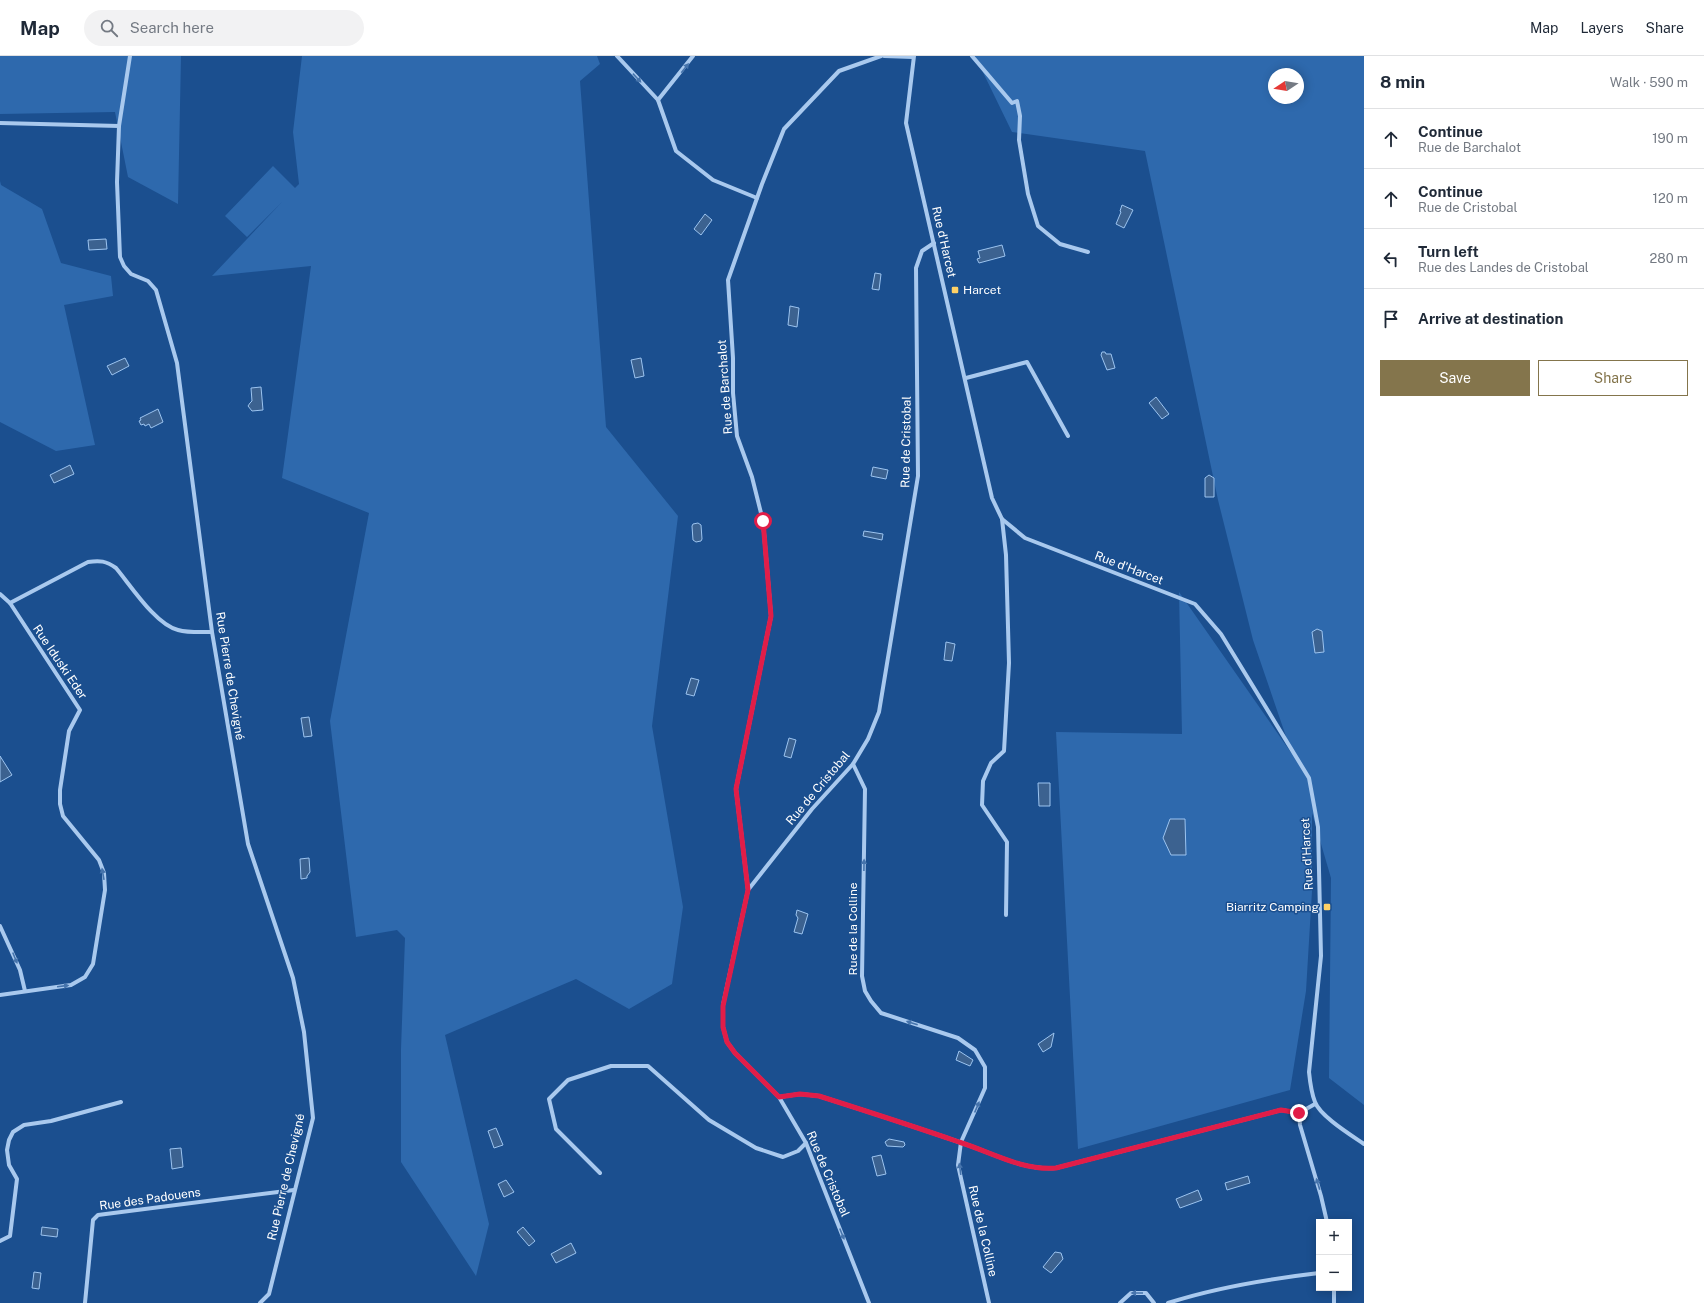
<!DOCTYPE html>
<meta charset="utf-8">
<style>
body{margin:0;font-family:"Public Sans",sans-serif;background:#f2f2f3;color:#1f2937}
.controls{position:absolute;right:12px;bottom:12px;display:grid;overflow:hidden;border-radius:0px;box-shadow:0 2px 10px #0003}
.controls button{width:36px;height:36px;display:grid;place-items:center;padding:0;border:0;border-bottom:1px solid #e0e1e3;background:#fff;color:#1f2937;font:20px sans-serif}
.compass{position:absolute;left:1268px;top:12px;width:36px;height:36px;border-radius:50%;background:#fff;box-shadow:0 2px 10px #0003;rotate:258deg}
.stop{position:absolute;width:12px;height:12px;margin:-9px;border:3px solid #e11d48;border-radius:50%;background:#fff}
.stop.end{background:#e11d48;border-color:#fff;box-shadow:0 1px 4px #0008}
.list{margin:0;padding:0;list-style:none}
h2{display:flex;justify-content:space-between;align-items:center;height:52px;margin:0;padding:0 16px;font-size:17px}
h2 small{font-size:13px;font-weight:400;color:#747a83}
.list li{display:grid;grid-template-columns:26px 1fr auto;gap:12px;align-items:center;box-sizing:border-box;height:60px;padding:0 16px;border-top:1px solid #e0e1e3}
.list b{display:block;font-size:15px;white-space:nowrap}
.list p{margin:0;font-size:13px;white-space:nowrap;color:#747a83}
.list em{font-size:13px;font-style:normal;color:#747a83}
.actions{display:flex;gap:8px;padding:12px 16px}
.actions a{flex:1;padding:9px 0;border:1px solid #84754c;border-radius:0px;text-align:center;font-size:14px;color:#84754c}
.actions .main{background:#84754c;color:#fff}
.icon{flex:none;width:22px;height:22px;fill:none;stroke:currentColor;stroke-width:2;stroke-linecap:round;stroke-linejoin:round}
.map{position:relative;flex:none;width:1364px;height:1247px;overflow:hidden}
header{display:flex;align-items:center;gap:24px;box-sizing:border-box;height:56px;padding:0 20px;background:#fff;border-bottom:1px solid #e0e1e3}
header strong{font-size:19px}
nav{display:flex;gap:22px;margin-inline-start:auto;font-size:14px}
.search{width:280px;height:36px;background:#f2f2f3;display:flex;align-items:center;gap:10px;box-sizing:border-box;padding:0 14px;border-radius:22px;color:#747a83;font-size:15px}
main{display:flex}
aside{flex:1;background:#fff}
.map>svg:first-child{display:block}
.green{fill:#2e69ad;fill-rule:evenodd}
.water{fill:#3c6290;stroke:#9cc4f0}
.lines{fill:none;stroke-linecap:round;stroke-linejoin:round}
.minor{stroke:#a9c9ee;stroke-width:4}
.oneway{fill:#4674ac}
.route{stroke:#e11d48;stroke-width:5}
.poi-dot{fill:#ffd166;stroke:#1b4f8f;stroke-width:1.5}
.labels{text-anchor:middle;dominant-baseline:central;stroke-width:3;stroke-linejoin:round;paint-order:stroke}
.street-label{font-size:12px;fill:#fff;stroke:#1b4f8f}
.poi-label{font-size:12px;fill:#fff;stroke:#1b4f8f;text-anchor:start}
</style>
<header>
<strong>Map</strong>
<div class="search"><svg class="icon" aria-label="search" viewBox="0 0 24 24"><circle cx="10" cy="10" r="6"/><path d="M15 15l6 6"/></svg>Search here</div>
<nav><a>Map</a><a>Layers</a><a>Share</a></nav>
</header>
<main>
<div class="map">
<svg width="1364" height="1247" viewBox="0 0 1364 1247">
<rect width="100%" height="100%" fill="#1b4f8f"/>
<g class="green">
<polygon points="0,0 181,0 178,148 128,121 115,56 0,58"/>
<polygon points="302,0 597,0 600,8 580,25 606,371 678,460 652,670 683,851 672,928 629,953 576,923 445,979 489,1168 476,1220 401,1106 401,993 405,882 397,874 356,881 330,665 369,457 282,422 311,210 212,220 282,146 247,181 225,160 273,110 295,132 299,128 293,76"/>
<path d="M975,0H1364V1049L1329,1022L1331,822L1312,757V835L1306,935L1290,1034L1078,1093L1056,676L1182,678L1179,536L1292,698L1253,584L1218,444L1145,95L1012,76ZM1274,18H1298V42H1274Z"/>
<polygon points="0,125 1,129 42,153 61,207 111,220 113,240 64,249 95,389 56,395 0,366"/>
</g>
<g class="water">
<polygon points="1122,149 1133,154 1124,172 1116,168 1121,156 1120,155"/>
<polygon points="705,158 712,164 701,179 694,173"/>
<polygon points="106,183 107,193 89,194 88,184"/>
<polygon points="1002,189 1005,200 979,207 977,203 980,202 978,195"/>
<polygon points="875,217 881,218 879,234 872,233"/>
<polygon points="790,250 799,252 797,271 788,269"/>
<polygon points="1102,296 1105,296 1106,298 1111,298 1115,312 1107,314 1101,299"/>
<polygon points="125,302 129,310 112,319 107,310"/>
<polygon points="641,302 644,320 635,322 631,304"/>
<polygon points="261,331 263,354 252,355 248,350 250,347 252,345 251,332"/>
<polygon points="1156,341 1169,358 1162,363 1149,347"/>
<polygon points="158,353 163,366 151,372 149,368 145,370 144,368 141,369 139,365 141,364 140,362"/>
<polygon points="70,409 74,418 54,427 50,419"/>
<polygon points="873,411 888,414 886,423 871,420"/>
<polygon points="1209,419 1214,422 1214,441 1205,441 1205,422"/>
<polygon points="698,467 701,469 702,483 701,485 696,486 693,484 692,470 693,468"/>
<polygon points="864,475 883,478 882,484 863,480"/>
<polygon points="1317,573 1322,575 1324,596 1315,597 1312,576"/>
<polygon points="946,586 955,588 952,605 944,604"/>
<polygon points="691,622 699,624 694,640 686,638"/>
<polygon points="309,661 312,680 304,681 301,662"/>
<polygon points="789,682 796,684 791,702 784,700"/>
<polygon points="0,700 12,719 0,726"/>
<polygon points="1038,727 1050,727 1050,750 1039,750"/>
<polygon points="1170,763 1185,763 1186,799 1171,799 1163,782"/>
<polygon points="309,802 310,816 307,820 307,822 301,823 300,803"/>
<polygon points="797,854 808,858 802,878 794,876 798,862 796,859"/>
<polygon points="1054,977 1051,991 1043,996 1038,988"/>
<polygon points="959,995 973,1004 970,1010 956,1004"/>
<polygon points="496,1072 503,1089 494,1092 488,1075"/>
<polygon points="889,1083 904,1086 905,1089 903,1091 887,1090 885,1086"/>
<polygon points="181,1092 183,1111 172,1113 170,1093"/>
<polygon points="881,1099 886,1118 877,1120 872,1101"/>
<polygon points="1248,1120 1250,1127 1227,1134 1225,1127"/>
<polygon points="506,1124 514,1136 504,1141 498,1128"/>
<polygon points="1198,1134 1202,1144 1180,1152 1176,1143"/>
<polygon points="42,1171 58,1173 57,1181 41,1179"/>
<polygon points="523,1171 535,1185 529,1190 517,1176"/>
<polygon points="571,1187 576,1197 556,1207 551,1198"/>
<polygon points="1055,1196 1061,1197 1063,1203 1051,1217 1043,1211"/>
<polygon points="34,1216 41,1217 39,1233 32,1232"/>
</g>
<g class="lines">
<g class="minor">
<polyline points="130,0 119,70 117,126 120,201 124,210 131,218 148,225 156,234 177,307 212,576 248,788 293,922 304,976 313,1062 269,1238 260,1247"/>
<polyline points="617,0 658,44 676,95 713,124 757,142"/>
<polyline points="884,0 913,1"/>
<path d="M914,0L906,67L992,442L1002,463L1025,482L1195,548L1221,578L1309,722L1318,771L1321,900L1309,1016C1310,1026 1311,1036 1315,1046C1320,1060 1351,1079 1364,1088"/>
<polyline points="972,0 1012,47 1017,45 1020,60 1019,84 1028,138 1038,170 1060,188 1088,196"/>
<polyline points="658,44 693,0"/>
<polyline points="0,67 119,70"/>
<polyline points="966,322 1027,306 1068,380"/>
<polyline points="1002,463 1006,499 1009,607 1004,695 991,707 983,725 982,749 1007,786 1006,859"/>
<polyline points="0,538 10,547 80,654 69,675 60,734 60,748 63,760 99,804 104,817 105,834 93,908 85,921 71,929 0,939"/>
<path d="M10,547L88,506C100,504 106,505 116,512C131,530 156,569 178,574C189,577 202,576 212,576"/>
<polyline points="853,708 865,733 862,920 865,935 871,945 881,957 958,982 975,994 985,1011 985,1032 961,1086 958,1109 989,1247"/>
<polyline points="748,834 736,733 771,560 763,465 752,421 737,380 733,337 733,302 728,224 762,128 784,73 839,15 881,0"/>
<polyline points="0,870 20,914 25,935"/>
<path d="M779,1041L800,1038L819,1040C866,1055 913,1070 959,1086C991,1096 1022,1115 1056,1112L1281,1054L1299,1057L1315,1048"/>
<polyline points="1299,1057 1300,1069 1321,1140 1327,1166"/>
<polyline points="600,1117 556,1073 549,1043 568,1024 611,1010 648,1010 709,1064 756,1092 783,1101 798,1095 806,1087"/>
<polyline points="0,1185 10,1180 17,1123 9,1109 7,1094 9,1084 13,1076 24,1069 51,1065 121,1046"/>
<polyline points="1334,1232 1334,1247"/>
<polyline points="85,1247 93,1164 98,1159 294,1134"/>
<polyline points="869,1247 806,1087 779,1041 735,997 727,986 723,971 723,949 748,834 812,753 853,708 868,683 879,656 918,420 916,212 922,195 934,187"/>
<polyline points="1120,1247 1131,1237 1146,1237 1154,1247"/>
<path d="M1168,1247C1217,1231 1268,1223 1319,1217"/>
</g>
</g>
<defs><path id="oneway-solid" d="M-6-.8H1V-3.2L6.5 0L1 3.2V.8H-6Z"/></defs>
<g class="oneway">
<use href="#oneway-solid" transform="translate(685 12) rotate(-52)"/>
<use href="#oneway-solid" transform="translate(637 22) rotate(47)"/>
<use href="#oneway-solid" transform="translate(864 809) rotate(-89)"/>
<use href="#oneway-solid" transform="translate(103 818) rotate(-100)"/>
<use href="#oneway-solid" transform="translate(15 902) rotate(68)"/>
<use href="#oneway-solid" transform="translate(63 930) rotate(-7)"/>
<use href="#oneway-solid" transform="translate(912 967) rotate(-162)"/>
<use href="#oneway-solid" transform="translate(977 1051) rotate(-67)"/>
<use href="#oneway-solid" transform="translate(960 1113) rotate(-98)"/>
<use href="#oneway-solid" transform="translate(1318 1128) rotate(-107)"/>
<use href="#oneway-solid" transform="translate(842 1178) rotate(68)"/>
<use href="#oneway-solid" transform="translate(1137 1237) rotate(-180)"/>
</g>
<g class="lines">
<path class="route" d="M763,465L771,560L736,733L748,834L723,950V971L727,986L735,997L779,1041L800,1038L819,1040C866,1055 913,1070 959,1086C991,1096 1022,1115 1056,1112L1281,1054L1299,1057"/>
</g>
<g class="poi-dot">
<rect x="951" y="230" width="8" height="8" rx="2"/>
<rect x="1323" y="847" width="8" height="8" rx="2"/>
</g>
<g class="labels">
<g class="street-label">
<text transform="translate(944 186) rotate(77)">Rue d'Harcet</text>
<text transform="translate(725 331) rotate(-94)">Rue de Barchalot</text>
<text transform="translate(906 386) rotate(-89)">Rue de Cristobal</text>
<text transform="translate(1129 512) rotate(21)">Rue d'Harcet</text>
<text transform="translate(60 606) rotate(56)">Rue Iduski Eder</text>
<text transform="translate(230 620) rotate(81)">Rue Pierre de Chevigné</text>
<text transform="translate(818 732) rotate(-50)">Rue de Cristobal</text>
<text transform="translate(1307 798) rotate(-93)">Rue d'Harcet</text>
<text transform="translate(853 873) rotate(-90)">Rue de la Colline</text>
<text transform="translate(828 1118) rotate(67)">Rue de Cristobal</text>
<text transform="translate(286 1121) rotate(-77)">Rue Pierre de Chevigné</text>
<text transform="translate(150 1143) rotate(-8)">Rue des Padouens</text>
<text transform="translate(983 1175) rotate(77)">Rue de la Colline</text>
</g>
<g class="poi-label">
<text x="963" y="234">Harcet</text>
<text x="1319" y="851" text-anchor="end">Biarritz Camping</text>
</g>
</g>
</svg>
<div class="controls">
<button>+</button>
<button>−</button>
</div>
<svg class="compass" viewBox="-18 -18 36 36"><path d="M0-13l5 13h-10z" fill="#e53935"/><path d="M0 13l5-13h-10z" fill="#747a83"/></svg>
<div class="stop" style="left:763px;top:465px"></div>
<div class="stop end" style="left:1299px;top:1057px"></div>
</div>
<aside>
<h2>8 min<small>Walk · 590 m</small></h2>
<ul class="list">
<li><svg class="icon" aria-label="ahead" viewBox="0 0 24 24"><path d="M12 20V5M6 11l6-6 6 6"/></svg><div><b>Continue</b><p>Rue de Barchalot</p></div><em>190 m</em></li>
<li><svg class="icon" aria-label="ahead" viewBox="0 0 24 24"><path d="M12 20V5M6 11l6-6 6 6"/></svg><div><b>Continue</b><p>Rue de Cristobal</p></div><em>120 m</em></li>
<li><svg class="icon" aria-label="left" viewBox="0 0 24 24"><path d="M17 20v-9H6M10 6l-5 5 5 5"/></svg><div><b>Turn left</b><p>Rue des Landes de Cristobal</p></div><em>280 m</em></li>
<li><svg class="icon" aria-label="arrive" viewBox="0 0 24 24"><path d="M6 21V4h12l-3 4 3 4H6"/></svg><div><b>Arrive at destination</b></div></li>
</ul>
<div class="actions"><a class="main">Save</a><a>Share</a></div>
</aside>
</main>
